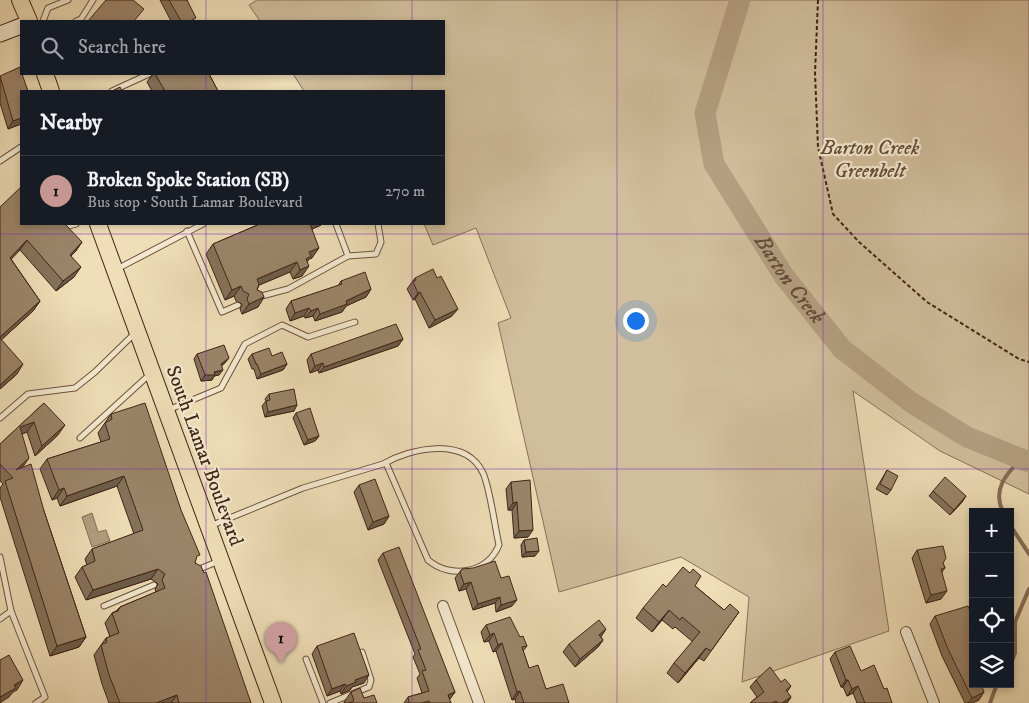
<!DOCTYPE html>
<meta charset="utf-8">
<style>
body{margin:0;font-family:"IM FELL DW Pica",serif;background:#20242c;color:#f1f3f6}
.controls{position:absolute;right:15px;bottom:15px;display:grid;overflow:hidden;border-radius:0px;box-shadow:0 2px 8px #0003}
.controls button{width:45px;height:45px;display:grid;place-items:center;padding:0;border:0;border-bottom:1px solid #363941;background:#171b24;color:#f1f3f6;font:25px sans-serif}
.you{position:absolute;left:635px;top:320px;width:18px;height:18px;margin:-12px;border:4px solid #fff;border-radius:50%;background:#1a73e8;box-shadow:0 0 0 8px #1a73e833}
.badge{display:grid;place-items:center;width:32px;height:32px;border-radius:50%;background:#c59692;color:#111;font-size:16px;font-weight:700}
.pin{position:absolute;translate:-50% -41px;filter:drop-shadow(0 1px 2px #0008)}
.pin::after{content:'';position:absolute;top:26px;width:18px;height:15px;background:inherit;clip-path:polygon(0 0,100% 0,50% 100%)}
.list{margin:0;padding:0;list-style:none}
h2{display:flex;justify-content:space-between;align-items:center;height:65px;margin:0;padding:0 20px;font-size:21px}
h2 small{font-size:16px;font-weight:400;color:#9ea1a6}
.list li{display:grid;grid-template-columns:32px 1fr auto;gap:15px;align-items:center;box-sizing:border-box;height:70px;padding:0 20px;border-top:1px solid #363941}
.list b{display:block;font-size:19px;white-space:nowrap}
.list p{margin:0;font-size:16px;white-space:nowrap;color:#9ea1a6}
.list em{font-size:16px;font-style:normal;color:#9ea1a6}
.icon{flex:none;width:28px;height:28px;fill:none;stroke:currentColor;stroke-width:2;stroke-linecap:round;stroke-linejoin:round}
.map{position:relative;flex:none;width:1029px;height:703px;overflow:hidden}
.search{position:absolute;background:#171b24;box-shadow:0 2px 8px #0003;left:20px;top:20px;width:425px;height:55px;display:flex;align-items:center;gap:12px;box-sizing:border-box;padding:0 18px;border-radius:0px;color:#9ea1a6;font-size:19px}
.panel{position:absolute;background:#171b24;box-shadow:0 2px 8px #0003;left:20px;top:90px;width:425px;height:135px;border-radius:0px}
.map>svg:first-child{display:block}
.green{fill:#d1be9c;stroke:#88715a}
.water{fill:#b49f81;stroke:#866e57}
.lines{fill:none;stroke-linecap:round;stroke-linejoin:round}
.stream{stroke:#866e57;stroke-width:4}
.river{stroke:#b49f81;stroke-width:21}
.lane-casing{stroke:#6c523f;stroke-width:7}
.street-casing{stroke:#6c523f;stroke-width:12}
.secondary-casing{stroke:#402417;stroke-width:17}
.primary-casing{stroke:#402417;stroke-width:18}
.path{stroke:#402417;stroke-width:2;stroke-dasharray:4 2.5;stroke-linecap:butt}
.lane{stroke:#f5ead0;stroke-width:5}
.street{stroke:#f5ead0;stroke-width:10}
.secondary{stroke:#f5ead0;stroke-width:15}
.primary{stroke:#efdeb7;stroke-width:16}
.wall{fill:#85725b;stroke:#402417}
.shaded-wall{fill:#6c5d4a;stroke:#402417}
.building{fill:#9b856a;stroke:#402417}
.grid{fill:none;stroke:#7b2cbf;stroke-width:1;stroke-opacity:0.55}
.labels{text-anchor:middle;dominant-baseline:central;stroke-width:4.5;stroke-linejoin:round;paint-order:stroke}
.park-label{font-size:20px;font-style:italic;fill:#644a38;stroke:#f5ead0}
.street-label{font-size:20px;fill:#402417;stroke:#f5ead0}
.water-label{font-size:21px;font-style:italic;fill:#634937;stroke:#f5ead0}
</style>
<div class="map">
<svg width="1029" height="703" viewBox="0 0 1029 703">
<rect width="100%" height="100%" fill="#efdeb7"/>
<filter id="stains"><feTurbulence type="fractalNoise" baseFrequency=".004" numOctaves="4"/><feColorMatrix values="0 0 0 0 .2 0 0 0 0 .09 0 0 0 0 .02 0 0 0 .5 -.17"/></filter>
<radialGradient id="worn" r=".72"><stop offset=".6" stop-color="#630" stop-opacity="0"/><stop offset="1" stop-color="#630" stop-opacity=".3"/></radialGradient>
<polygon class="green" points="257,0 1029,0 1029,494 940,451 853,391 889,631 742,682 749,597 681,557 559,592 498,323 511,318 476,228 433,245 424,224 444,224 444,91 304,91 293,74 444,74 444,21 260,21 249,5"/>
<polygon class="water" points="92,513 98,532 106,530 110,541 92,547 82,517"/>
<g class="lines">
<g class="stream">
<path d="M1003,512C992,490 1006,474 1021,459"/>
<polyline points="1010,525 1029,554"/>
<polyline points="1010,666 1015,653 1015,622 1029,589"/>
<polyline points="990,703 997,684"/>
</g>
<path class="river" id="s1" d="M740,0L705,113L714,164L784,276L842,349L912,403L967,437L1029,462"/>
<g class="lane-casing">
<g id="lane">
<polyline points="43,21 48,8 68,0"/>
<polyline points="76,21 81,19 93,0"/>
<polyline points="112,91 149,74"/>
<polyline points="0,161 21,147"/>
<polyline points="62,228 76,224"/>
<polyline points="187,231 222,312 238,305"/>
<polyline points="348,256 376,254 381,242 378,224"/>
<polyline points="117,269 203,224"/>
<polyline points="258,297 288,289 348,256 336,224"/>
<polyline points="168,410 221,388 245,344 282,325 308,337 355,322"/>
<polyline points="0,418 28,394 75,388 95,372 134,334"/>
<polyline points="80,438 149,375"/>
<path d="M210,526L303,488L383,464C411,448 465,436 483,473C490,488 495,528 499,545C487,574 450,579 428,560L386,463"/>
<polyline points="0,557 11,611 45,697 36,703"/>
<polyline points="197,570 219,561"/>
<polyline points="104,606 154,585"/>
<polyline points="0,619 11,611"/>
<polyline points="306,659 323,703"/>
<polyline points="330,703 369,687 371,680 362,652"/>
</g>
</g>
<g class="street-casing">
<g id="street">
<polyline points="443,606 479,703"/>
<polyline points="906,632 934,703"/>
</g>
</g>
<g class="secondary-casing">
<polyline id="secondary" points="0,34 21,26"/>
</g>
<g class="primary-casing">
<g id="primary">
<polyline points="20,0 29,21"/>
<polyline points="45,74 51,91"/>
<polyline points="98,224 273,703"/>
</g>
</g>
<polyline class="path" points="818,0 815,73 818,147 833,214 859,242 927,302 1019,359 1029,362"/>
<use href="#lane" class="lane"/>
<use href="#street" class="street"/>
<use href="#secondary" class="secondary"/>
<use href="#primary" class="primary"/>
</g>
<g class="wall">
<polygon points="160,0 187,0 194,21 171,21"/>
<polygon points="153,74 209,74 218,91 152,91 147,82"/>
<polygon points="0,76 21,91 21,124 8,129 0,103"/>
<polygon points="0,207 82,242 75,252 71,256 74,277 56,291 20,250 11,259 40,301 33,311 1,340 17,374 0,389"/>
<polygon points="260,224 322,224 321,225 312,229 312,258 309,259 307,262 302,276 293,279 290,272 259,285 257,290 264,297 258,307 242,314 240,309 242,304 236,301 234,296 225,300 206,254 213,244"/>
<polygon points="415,278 452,316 429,328 415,299 413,300 407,289"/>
<polygon points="341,281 371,289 366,297 346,306 342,312 315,321 313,316 305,318 304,316 290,321 286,309 291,301 338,286"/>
<polygon points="403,339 398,346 319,373 318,370 310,373 307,360 311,354"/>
<polygon points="197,354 225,363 221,366 219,375 214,376 212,380 201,381 194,359"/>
<polygon points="252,354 272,356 287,364 283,370 257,379 254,369 252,369 248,359"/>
<polygon points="269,394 294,411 265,417 262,406 266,401 265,399"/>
<polygon points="44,403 58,435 35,456 27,432 22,434 22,468 44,511 86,637 79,647 50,656 0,497 0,488 3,484 0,481 0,444"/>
<polygon points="296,413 319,436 315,441 304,445 293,418"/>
<polygon points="111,414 195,562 251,703 109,703 102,684 94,655 106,638 110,637 105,623 112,613 116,611 120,607 156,592 155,589 158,584 151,579 86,600 75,577 82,567 87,565 85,559 92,549 134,534 117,486 60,506 57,498 52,500 40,469 47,459 101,442 98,433"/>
<polygon points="887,470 891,490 887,495 876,489"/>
<polygon points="511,482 528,537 514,538 512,510 508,510 506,489"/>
<polygon points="359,485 389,516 384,524 368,530 354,492"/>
<polygon points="933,491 963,501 950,515 929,496"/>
<polygon points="524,540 535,556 522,557 521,545"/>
<polygon points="917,550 943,563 945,568 942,572 941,599 926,603 912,558"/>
<polygon points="383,553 455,692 449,700 451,703 404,703 408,697 422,693 417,678 420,674 413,657 415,654 378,560"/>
<polygon points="462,569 501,578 512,606 496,612 495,603 473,610 466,589 459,591 455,578"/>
<polygon points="695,586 724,610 739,612 704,661 699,658 678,683 667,673 674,663 693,642 675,627 673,629 662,620 652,632 636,618 643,608 666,587"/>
<polygon points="935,616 979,700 972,703 965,703 942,656 930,624"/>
<polygon points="486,625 520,637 527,646 523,651 529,668 546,689 569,703 516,703 515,699 512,700 496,651 493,652 489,641 484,642 481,632"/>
<polygon points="601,637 603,640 598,647 575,667 563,652 569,644"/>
<polygon points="317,646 364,683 352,687 350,690 341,694 340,691 327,696 312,654"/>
<polygon points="835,652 884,689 892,703 857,703 853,693 847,696 843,687 841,687 830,659"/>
<polygon points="756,680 781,682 791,686 787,692 791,697 787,703 750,703 757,697 750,687"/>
<polygon points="351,692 364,698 377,703 344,703 344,702"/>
</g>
<g class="shaded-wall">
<polygon points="21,118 21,124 8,129 13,121"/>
<polygon points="309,224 322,224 321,225 303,233"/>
<polygon points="27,240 20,250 3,268 10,258"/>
<polygon points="82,242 75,252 63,264 70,255"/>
<polygon points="319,248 312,258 309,259 304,266 299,268 309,252"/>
<polygon points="297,262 290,272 250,289 257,279"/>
<polygon points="309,266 302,276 293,279 300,270"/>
<polygon points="81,267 74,277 56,291 63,281"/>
<polygon points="241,286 234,296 225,300 232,290"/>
<polygon points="371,289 366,297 346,306 342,312 315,321 320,314"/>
<polygon points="420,292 415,299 413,300 418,293"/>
<polygon points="264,297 258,307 242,314 249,304"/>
<polygon points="40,301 33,311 0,341 0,337"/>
<polygon points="309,308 304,316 290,321 295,313"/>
<polygon points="318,308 313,316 305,318 311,311"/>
<polygon points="458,309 452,316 429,328 435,320"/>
<polygon points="403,339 398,346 319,373 324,367"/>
<polygon points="229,358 225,363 217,369 221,364"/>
<polygon points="323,363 318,370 310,373 315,366"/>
<polygon points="23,364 17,374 0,389 0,385"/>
<polygon points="287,364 283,370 257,379 261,374"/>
<polygon points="223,370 219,375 214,376 212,380 201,381 205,375"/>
<polygon points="297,405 294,411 265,417 268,412"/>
<polygon points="34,422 27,432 13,437 20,427"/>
<polygon points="65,425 58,435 35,456 42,446"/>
<polygon points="319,436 315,441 304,445 308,440"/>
<polygon points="29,458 22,468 16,470"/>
<polygon points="124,476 117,486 60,506 67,496"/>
<polygon points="64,488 57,498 52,500 59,490"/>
<polygon points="966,496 963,501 950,515 954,510"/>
<polygon points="517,502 512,510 508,510 513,503"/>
<polygon points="389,516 384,524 368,530 373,522"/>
<polygon points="533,530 528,537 514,538 519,531"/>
<polygon points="539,551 535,556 522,557 526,552"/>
<polygon points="158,569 151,579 86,600 93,590"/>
<polygon points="471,582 466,589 459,591 464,584"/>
<polygon points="947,591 941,599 926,603 931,595"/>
<polygon points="500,597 495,603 473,610 478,604"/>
<polygon points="517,600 512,606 496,612 501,605"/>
<polygon points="669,610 662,620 652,632 659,622"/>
<polygon points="606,629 601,637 599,635"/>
<polygon points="494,633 489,641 484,642 490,635"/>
<polygon points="86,637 79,647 50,656 57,646"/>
<polygon points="603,640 598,647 575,667 580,659"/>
<polygon points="502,643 496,651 493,652 498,645"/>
<polygon points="706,648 699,658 678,683 685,673"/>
<polygon points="369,675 364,683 352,687 350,690 341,694 346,686 355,680"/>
<polygon points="23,680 17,690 13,692 9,697 0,703 0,697 14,685"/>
<polygon points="846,680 848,680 843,687 841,687"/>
<polygon points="345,684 340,691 327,696 332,689"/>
<polygon points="858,686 853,693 847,696 852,689"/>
<polygon points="520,691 515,699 512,700 517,692"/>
<polygon points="455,692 450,699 443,702 448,695"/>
<polygon points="984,692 979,700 972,703 968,703 972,698"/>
<polygon points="177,695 171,703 155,703 156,702"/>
<polygon points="791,697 787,703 782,703"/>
</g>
<g class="building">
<polygon points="106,0 133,0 144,9 134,21 88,21"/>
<polygon points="169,0 187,0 196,18 190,21 181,21"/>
<polygon points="20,67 21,74 22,74 28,91 21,91 21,118 13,121 0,76"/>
<polygon points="155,74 209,74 218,91 165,91"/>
<polygon points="120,87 122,91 112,91"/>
<polygon points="21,187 21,224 65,224 82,242 70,255 81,267 63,281 27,240 10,258 40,301 0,337 0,207"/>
<polygon points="260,224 310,224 319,248 309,252 311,256 306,259 309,266 300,270 297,262 257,279 259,284 257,290 262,292 264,297 249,304 247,299 249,294 243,291 241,286 232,290 213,244"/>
<polygon points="433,269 437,278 441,276 458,309 435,320 420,292 418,293 413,282 416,280 415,278"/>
<polygon points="365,272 371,289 346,301 347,304 320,314 318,308 311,311 309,308 295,313 291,301 342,284 341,281"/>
<polygon points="396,324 403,339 324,367 323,363 315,366 311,354"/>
<polygon points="0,338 23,364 0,385"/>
<polygon points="224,345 229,358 221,364 223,370 214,372 215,375 205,375 197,354"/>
<polygon points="269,348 272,356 282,352 287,364 261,374 257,364 256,364 252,354"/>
<polygon points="294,389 297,405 268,412 266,401 270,400 269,394"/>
<polygon points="44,403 65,425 42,446 34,422 20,427 29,458 16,470 31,464 44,511 86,637 57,646 5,481 13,478 0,464 0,444"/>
<polygon points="145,403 181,510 200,555 197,556 195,563 201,566 204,573 206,572 251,703 179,703 177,695 156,703 120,703 109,675 101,645 107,642 106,638 119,633 112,613 118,611 120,607 165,588 162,580 165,574 158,569 93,590 82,567 95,561 92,549 143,530 124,476 67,496 64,488 59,490 47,459 110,439 105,423 112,419 111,414"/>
<polygon points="310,408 319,436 308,440 296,413"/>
<polygon points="887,470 898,476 891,490 880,484"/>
<polygon points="945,477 966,496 954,510 933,491"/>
<polygon points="375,479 389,516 373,522 359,485"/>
<polygon points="530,480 533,530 519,531 517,502 513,503 511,482"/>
<polygon points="537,538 539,551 526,552 524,540"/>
<polygon points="943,546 946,558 943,563 945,568 941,569 947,591 931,595 917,550"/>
<polygon points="399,547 455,692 448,695 451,703 430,703 429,701 421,703 409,703 408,697 429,691 422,671 426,670 418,650 421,649 383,553"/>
<polygon points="495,561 501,578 509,576 517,600 501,605 500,597 478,604 471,582 464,584 460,572 462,569 473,568"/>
<polygon points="683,567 690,573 693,569 701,576 695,586 724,610 730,604 739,612 711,651 706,648 685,673 674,663 700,632 682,617 680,620 669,610 659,622 643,608 663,584 666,587"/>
<polygon points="968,606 973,618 973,684 981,684 984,692 972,698 948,649 935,616"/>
<polygon points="510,617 520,637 523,636 527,646 522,647 529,668 538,665 546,689 563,684 569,703 524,703 520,691 517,692 502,643 498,645 494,633 490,635 486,625"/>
<polygon points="599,620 606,629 599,635 603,640 580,659 569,644"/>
<polygon points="354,633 369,675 355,680 356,682 346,686 345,684 332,689 317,646"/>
<polygon points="850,646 861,671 874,665 884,689 887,688 892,703 865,703 858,686 852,689 848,680 846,680 835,652"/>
<polygon points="9,655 23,680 14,685 16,688 0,697 0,660"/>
<polygon points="770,667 781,682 785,679 791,686 786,690 791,697 782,703 778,703 776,701 772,703 750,703 764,692 756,680"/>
<polygon points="360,688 364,698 374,695 377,703 349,703 354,701 351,692"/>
</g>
<path class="grid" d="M206,0V21M412,0V21M617,0V703M823,0V703M206,74V91M412,74V91M206,224V703M412,224V703M0,234H1029M0,469H1029"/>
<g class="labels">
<g class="park-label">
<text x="870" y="148">Barton Creek<tspan x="870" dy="23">Greenbelt</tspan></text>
</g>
<g class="street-label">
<text transform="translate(204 456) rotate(70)">South Lamar Boulevard</text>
</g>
<g class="water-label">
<text stroke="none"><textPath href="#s1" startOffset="308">Barton Creek</textPath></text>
</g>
</g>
<rect width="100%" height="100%" filter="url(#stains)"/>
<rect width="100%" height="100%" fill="url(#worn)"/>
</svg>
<div class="controls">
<button>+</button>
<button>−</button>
<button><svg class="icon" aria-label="locate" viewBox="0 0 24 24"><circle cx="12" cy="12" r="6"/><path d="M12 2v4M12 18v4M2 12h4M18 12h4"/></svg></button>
<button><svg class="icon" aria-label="layers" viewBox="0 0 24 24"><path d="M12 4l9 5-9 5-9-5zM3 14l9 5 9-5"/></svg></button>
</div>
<div class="you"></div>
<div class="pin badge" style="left:281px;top:663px">1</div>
<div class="search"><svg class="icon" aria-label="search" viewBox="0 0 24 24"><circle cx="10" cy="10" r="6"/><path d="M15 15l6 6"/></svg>Search here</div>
<section class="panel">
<h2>Nearby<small></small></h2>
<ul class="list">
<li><span class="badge">1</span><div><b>Broken Spoke Station (SB)</b><p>Bus stop · South Lamar Boulevard</p></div><em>270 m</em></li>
</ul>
</section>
</div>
